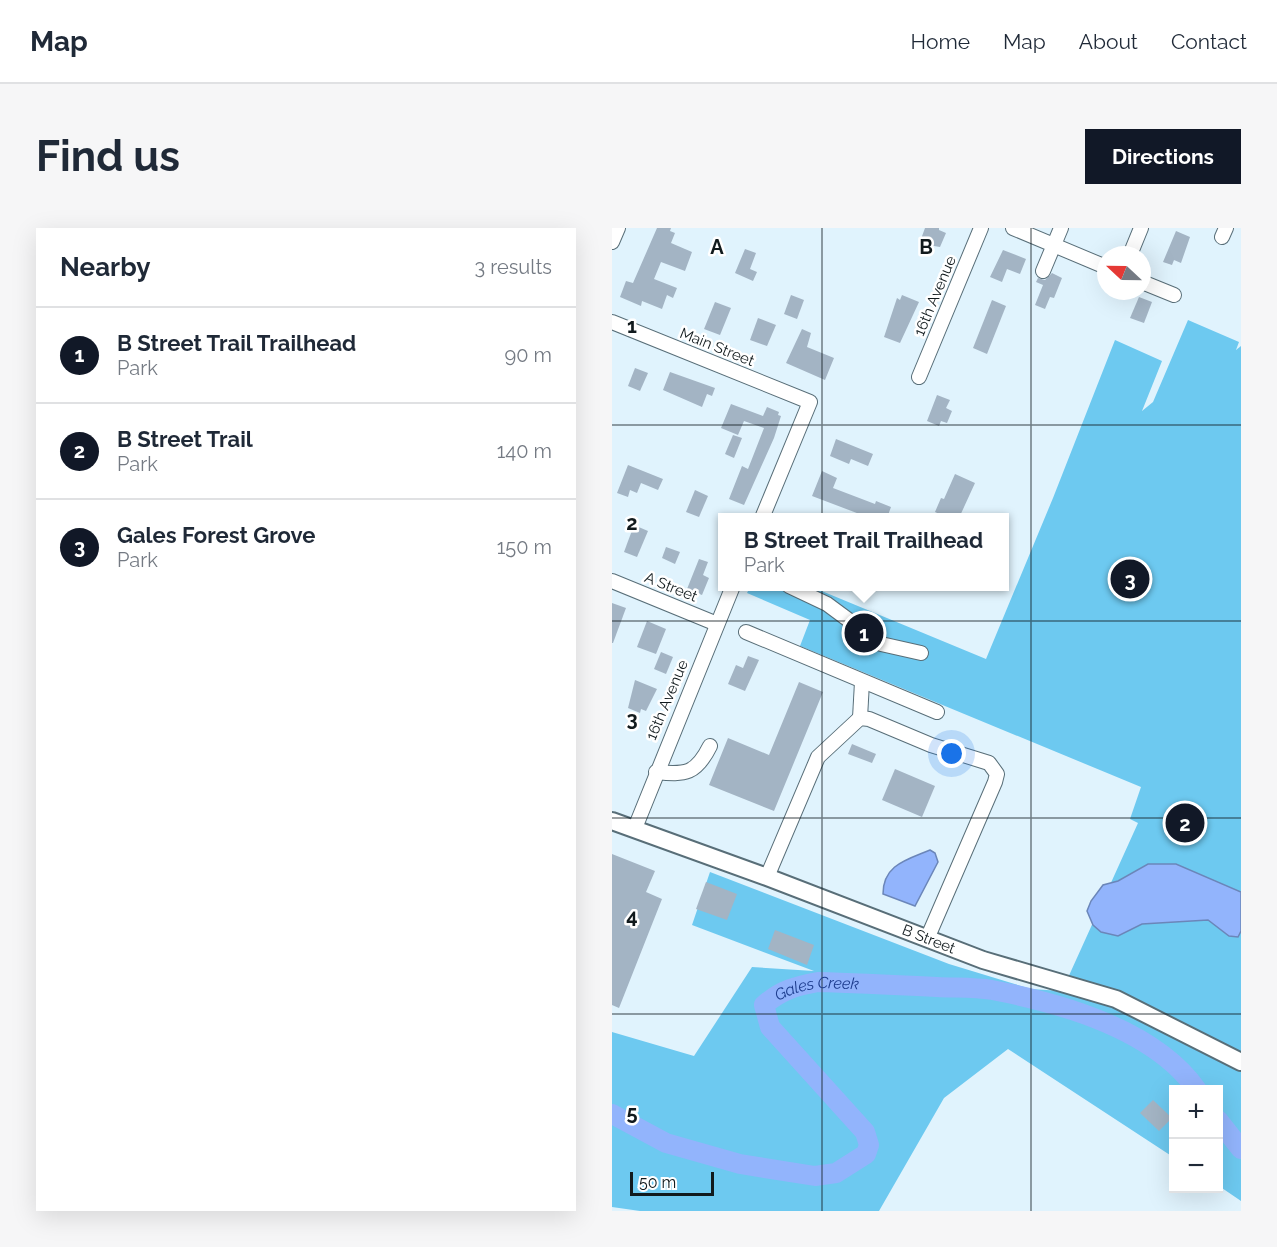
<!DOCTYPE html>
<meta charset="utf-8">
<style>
body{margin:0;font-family:Raleway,sans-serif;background:#f6f6f7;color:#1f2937}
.controls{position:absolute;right:18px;bottom:18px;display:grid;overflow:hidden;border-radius:0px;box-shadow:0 6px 24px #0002}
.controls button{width:54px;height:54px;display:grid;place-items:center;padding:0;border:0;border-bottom:2px solid #e0e1e3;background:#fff;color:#1f2937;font:30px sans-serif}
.compass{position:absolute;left:485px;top:18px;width:54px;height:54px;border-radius:50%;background:#fff;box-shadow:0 6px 24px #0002;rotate:292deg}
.scale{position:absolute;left:18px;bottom:15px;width:84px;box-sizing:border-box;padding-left:6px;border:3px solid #111a1d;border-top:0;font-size:16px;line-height:21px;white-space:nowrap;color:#111a1d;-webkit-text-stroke:4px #fff;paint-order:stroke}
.you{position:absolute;left:340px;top:526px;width:21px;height:21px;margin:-15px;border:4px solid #fff;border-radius:50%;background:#1a73e8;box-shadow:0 0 0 9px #1a73e833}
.badge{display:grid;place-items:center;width:39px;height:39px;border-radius:50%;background:#111827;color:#fff;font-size:20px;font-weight:700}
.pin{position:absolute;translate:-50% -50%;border:3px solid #fff;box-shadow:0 2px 6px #0006}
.popup{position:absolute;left:106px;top:285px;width:291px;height:78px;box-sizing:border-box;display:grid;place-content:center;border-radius:0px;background:#fff;filter:drop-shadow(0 2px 4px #0005);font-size:20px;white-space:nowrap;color:#747a83}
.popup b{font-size:22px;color:#1f2937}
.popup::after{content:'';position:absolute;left:50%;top:100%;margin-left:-12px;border:12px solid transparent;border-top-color:#fff}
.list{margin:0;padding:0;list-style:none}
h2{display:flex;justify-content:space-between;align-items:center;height:78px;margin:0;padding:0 24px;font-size:26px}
h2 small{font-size:20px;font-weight:400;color:#747a83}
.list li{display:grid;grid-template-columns:39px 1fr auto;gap:18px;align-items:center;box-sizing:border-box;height:96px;padding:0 24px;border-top:2px solid #e0e1e3}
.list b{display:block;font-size:22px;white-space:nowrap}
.list p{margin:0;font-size:20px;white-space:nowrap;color:#747a83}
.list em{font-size:20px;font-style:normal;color:#747a83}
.map{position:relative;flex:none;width:629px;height:983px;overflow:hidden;border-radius:0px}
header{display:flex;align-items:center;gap:36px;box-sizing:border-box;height:84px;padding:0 30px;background:#fff;border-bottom:2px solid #e0e1e3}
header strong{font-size:28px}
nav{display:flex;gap:33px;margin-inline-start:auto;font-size:21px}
.intro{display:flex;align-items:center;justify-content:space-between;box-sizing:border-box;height:144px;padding:0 36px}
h1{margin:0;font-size:42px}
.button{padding:15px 27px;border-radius:0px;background:#111827;color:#fff;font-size:21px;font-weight:700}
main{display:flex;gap:36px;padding:0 36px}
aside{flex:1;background:#fff;border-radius:0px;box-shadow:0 6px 24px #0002}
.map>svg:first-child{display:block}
.green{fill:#6dc9f0}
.water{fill:#92b4fc;stroke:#6b86b9;stroke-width:1.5}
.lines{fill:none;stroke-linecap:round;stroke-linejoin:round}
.river{stroke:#92b4fc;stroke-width:20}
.building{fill:#a3b4c4}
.minor-casing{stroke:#586e78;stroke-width:16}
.major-casing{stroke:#586e78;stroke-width:20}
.minor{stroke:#fff;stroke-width:14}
.major{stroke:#fff;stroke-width:16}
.grid{fill:none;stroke:#111a1d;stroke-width:1.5;stroke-opacity:0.55}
.labels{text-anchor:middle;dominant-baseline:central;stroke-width:5;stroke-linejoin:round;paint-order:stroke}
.street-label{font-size:15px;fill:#111a1d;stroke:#fff}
.water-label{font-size:16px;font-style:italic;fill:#1d3d8e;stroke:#fff}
.grid-label{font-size:20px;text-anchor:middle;font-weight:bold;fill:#111a1d;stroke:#fff;stroke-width:5;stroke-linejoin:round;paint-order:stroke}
</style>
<header>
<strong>Map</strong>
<nav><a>Home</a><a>Map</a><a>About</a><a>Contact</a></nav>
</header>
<div class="intro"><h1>Find us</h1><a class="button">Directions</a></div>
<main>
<aside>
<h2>Nearby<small>3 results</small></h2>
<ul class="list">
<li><span class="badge">1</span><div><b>B Street Trail Trailhead</b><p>Park</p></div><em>90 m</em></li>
<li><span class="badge">2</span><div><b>B Street Trail</b><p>Park</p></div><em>140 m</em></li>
<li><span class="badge">3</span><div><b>Gales Forest Grove</b><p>Park</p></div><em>150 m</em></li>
</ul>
</aside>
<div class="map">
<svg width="629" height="983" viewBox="0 0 629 983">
<rect width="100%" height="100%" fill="#e0f3fd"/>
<polygon class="green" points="576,92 627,114 624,122 629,118 629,973 607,958 606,862 562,862 561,929 396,821 332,870 267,983 28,983 0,979 0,804 82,828 140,739 202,743 80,697 98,644 337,736 419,761 450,763 526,595 518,591 529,559 188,418 198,392 135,365 138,359 200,359 374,431 441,270 503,112 550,133 530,183 541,174"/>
<g class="water">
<path d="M318,622L323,625L326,634L303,678L271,666C271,637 294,632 318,622Z"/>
<polygon points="536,636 564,636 629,664 629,703 626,709 617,708 596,692 530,696 506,708 489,704 481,697 475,683 479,673 491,657 506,653"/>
</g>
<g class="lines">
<g class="river">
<path id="s1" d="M0,886L54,915L128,936L203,948L224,945L254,926L257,917L253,904L158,799L152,777C169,762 184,758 206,754C245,755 285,757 325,759C343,760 362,759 380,762C449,775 543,802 585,862"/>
<polyline points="606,892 629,921"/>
</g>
</g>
<g class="building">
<polygon points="45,0 59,0 58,3 63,5 59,15 80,24 73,43 49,34 42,51 65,60 61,70 55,67 50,81 30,73 29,78 8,69 14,53 21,55"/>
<polygon points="313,0 327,0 327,2 334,5 328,19 310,16 312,13 309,11"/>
<polygon points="564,3 578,9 569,35 562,32 560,37 551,34"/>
<polygon points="133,21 144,25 138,41 145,44 141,53 123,45"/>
<polygon points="391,22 414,31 408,46 395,41 390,54 378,49"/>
<polygon points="440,45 450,50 442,70 438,69 433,81 423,77 431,57 424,54 426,50 433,52"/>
<polygon points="179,67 192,72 185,91 172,86"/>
<polygon points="290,67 307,74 288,115 272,109 285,70 288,72"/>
<polygon points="527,69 540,74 532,95 518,90"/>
<polygon points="380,72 394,78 375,126 361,120"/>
<polygon points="103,74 119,80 108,107 92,101"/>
<polygon points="146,90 164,97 155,118 138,112"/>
<polygon points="190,101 199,105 195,119 222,130 213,152 174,135"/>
<polygon points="23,140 36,145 28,163 16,158"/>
<polygon points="58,144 103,160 100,168 95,166 90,179 51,162"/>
<polygon points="325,167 338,172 334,180 340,183 335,195 329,193 327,198 315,193"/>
<polygon points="119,176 151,188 155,179 167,184 166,187 169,188 162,210 132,277 117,271 130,238 136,241 152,200 132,193 126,207 109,200"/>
<polygon points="121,207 130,210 122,230 113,226"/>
<polygon points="224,211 261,226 256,238 239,231 237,236 218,228"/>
<polygon points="16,237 51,251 46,262 29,255 25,265 18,262 16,269 5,265"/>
<polygon points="210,243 225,250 221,260 263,276 264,273 279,279 275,290 258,290 200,268"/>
<polygon points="343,246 363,255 347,290 336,290 323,284 329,270 332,271"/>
<polygon points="83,262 96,268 87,289 74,284"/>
<polygon points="22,297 36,303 25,329 12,324"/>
<polygon points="54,319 68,324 63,336 50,330"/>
<polygon points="87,331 96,334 91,347 97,350 90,367 75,361"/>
<polygon points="0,375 14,380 1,415 0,415"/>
<polygon points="35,393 54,401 44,426 25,419"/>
<polygon points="49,424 61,429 54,446 42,441"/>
<polygon points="136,428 147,432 133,463 116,456 124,437 131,440"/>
<polygon points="23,452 45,461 34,483 29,481 28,485 16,480"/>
<polygon points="187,454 211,464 162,583 97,557 116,510 157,527"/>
<polygon points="240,516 264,526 260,535 236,526"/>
<polygon points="283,541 323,558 310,589 270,572"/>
<polygon points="0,626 43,643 34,664 50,671 7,780 0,777"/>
<polygon points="94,654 125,666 115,692 84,681"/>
<polygon points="163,702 202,717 195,737 156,721"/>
<polygon points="541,872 560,890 547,903 528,885"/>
</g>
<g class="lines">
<g class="minor-casing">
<g id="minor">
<polyline points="401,0 494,39"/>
<polyline points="610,9 614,0"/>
<polyline points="0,14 6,0"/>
<polyline points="518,27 529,0"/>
<polyline points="431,43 449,0"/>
<polyline points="530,54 562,67"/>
<polyline points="0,94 198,174 150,290"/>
<polyline points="307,149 369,0"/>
<polyline points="0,353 105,396"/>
<polyline points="177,358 215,376 269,416 309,425"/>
<polyline points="134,404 325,484"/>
<polyline points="248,490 250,454"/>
<path d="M44,544C74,547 84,546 98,518"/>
<polyline points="23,600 121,358"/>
<polyline points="155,649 206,529 248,490 257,491 319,517 377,535 385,546 383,554 315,711"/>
</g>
</g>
<g class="major-casing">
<g id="major">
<path id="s2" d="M0,593L155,649L371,732L504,771L629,834"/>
</g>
</g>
<use href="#minor" class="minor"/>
<use href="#major" class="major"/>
</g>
<path class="grid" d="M210,0V983M419,0V983M0,197H629M0,393H629M0,590H629M0,786H629"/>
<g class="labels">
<g class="street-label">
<text transform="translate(323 68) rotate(-67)">16th Avenue</text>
<text transform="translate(105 119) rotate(22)">Main Street</text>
<text transform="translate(59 359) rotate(22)">A Street</text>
<text transform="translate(55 472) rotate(-67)">16th Avenue</text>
<text stroke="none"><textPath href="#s2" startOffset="338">B Street</textPath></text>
</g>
<g class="water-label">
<text stroke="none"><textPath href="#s1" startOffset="516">Gales Creek</textPath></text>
</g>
</g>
<g class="grid-label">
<text x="105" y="26">A</text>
<text x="314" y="26">B</text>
<text x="20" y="105">1</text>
<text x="20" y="302">2</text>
<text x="20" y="498">3</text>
<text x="20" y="695">4</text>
<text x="20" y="892">5</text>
</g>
</svg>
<div class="controls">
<button>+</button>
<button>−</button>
</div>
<svg class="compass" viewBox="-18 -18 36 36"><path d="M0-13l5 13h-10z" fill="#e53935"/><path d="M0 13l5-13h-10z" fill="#747a83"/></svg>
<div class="scale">50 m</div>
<div class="you"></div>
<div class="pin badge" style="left:252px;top:405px">1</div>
<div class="popup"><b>B Street Trail Trailhead</b>Park</div>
<div class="pin badge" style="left:573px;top:595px">2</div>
<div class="pin badge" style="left:518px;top:351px">3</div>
</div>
</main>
